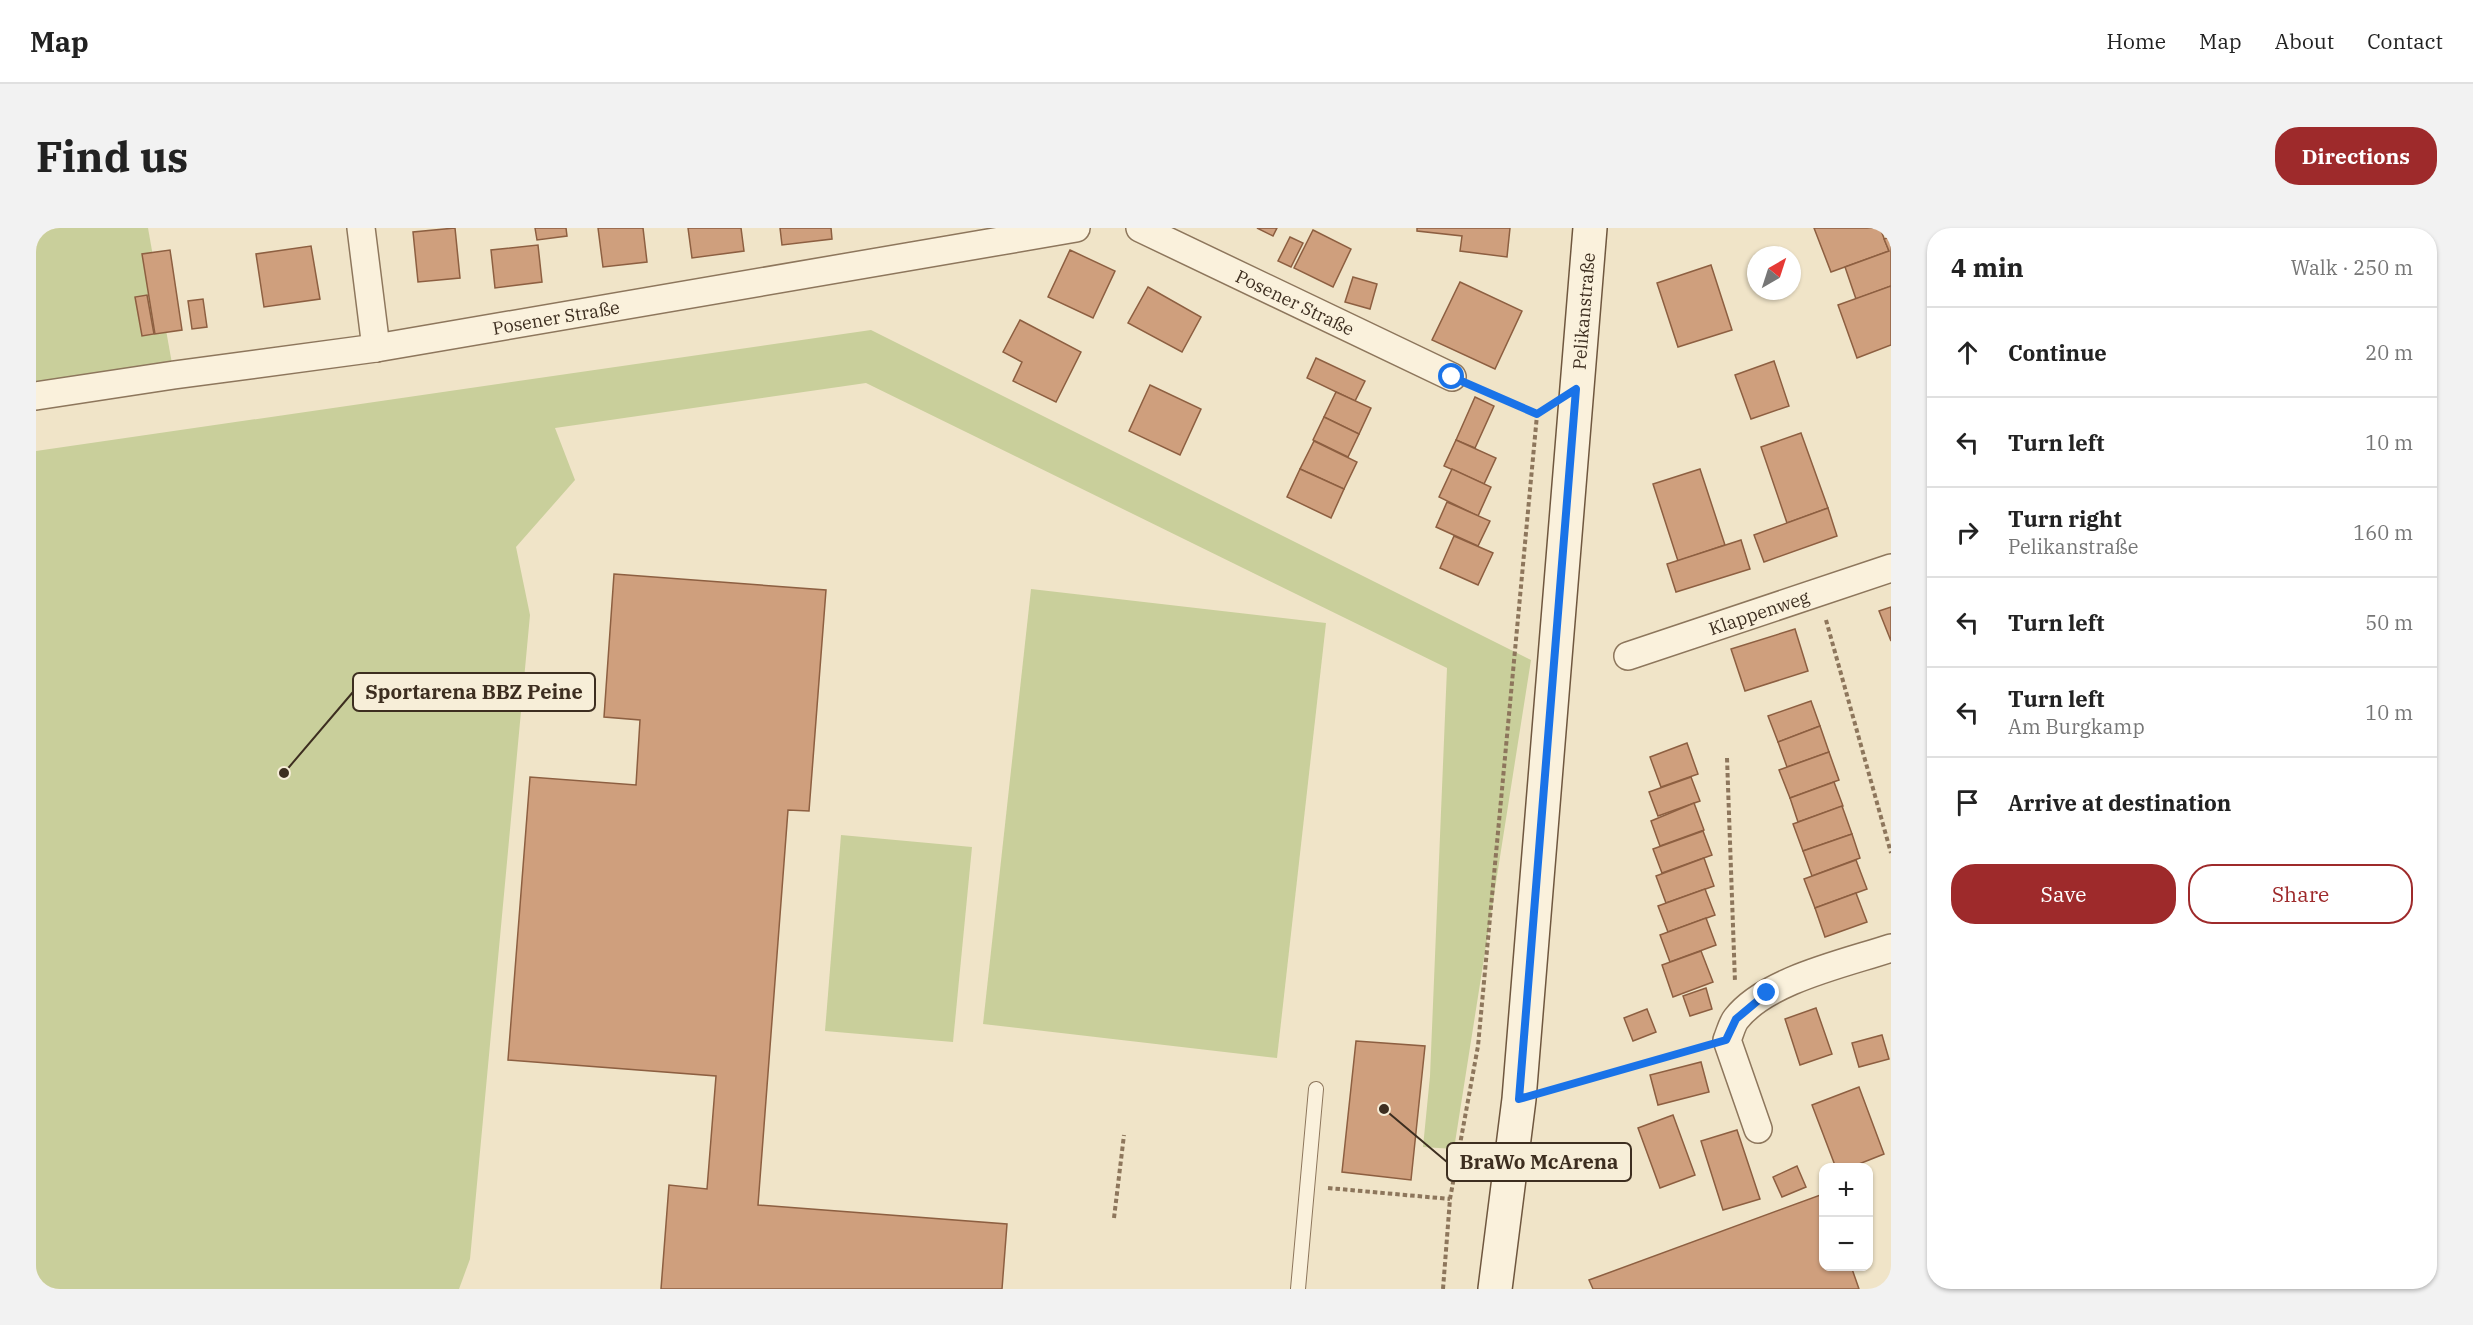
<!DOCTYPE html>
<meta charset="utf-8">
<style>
body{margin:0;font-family:"IBM Plex Serif",serif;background:#f2f2f2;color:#222}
.controls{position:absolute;right:18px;bottom:18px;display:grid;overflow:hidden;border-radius:12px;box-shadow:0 2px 4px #0004}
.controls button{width:54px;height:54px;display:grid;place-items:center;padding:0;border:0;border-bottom:2px solid #e0e0e0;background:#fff;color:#222;font:30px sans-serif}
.compass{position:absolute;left:1711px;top:18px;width:54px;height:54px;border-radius:50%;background:#fff;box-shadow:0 2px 4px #0004;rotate:39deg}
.stop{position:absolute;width:18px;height:18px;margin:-14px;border:4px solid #1a73e8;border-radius:50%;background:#fff}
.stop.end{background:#1a73e8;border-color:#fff;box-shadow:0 2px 6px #0008}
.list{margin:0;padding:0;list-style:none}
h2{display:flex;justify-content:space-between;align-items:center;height:78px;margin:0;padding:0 24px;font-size:26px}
h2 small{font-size:20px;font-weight:400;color:#767676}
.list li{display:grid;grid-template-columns:39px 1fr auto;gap:18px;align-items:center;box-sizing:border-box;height:90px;padding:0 24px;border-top:2px solid #e0e0e0}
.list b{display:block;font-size:22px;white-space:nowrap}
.list p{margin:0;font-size:20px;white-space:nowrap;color:#767676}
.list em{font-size:20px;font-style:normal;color:#767676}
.actions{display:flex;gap:12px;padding:18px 24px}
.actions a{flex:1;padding:14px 0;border:2px solid #9e2a2b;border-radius:24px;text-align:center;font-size:21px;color:#9e2a2b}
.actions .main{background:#9e2a2b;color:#fff}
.icon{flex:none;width:33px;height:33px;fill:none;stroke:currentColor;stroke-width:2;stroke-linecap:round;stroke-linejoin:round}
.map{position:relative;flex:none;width:1855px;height:1061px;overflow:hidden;border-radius:24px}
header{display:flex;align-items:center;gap:36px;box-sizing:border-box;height:84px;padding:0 30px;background:#fff;border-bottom:2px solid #e0e0e0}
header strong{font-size:28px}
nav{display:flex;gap:33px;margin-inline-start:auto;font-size:21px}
.intro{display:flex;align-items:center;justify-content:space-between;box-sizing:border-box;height:144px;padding:0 36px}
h1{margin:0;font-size:42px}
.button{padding:15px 27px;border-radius:24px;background:#9e2a2b;color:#fff;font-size:21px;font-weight:700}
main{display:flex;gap:36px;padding:0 36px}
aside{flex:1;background:#fff;border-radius:24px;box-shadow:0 2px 4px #0004}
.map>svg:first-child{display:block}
.green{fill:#c9cf9b}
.building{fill:#cf9f7d;stroke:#8d5f41;stroke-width:1.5}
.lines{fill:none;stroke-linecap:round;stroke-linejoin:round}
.lane-casing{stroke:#8d765c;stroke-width:16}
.street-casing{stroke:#8d765c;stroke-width:30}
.secondary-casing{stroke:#6f573f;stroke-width:36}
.path{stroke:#8d765c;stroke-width:4;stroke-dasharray:4.5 3;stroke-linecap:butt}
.lane{stroke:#faf1dc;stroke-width:14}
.street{stroke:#faf1dc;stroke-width:27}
.secondary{stroke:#faf1dc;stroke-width:33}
.route{stroke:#1a73e8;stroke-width:8}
.labels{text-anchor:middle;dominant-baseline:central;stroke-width:4.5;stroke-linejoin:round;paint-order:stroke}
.street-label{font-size:18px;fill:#3d2e20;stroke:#f7eed8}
.leader{fill:none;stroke:#3d2e20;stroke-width:2}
.callout-dot{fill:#3d2e20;stroke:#f7eed8;stroke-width:2}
.callout{fill:#f7eed8;stroke:#3d2e20;stroke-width:2}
.callout-label{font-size:20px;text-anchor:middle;font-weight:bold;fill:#3d2e20}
</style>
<header>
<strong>Map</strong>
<nav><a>Home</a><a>Map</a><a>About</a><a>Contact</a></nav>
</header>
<div class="intro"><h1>Find us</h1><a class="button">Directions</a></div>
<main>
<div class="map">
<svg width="1855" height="1061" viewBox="0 0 1855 1061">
<rect width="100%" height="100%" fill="#f0e4c8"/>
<g class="green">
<polygon points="0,0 112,0 138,147 0,168"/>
<polygon points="835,102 1495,432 1418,921 1387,919 1394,848 1411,440 830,155 519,200 539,252 480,319 494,387 434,1031 423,1061 0,1061 0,223"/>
<polygon points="995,361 1290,395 1241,830 947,796"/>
<polygon points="805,607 936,619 917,814 789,803"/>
</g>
<g class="building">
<polygon points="419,0 424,50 382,54 377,4"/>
<polygon points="499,0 530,0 531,8 501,12"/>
<polygon points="562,0 607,0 611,34 567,39"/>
<polygon points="652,0 705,0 708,23 656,30"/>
<polygon points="744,0 795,0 796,11 746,17"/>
<polygon points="1221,0 1241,0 1237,8"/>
<polygon points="1381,0 1474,0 1471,29 1424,23 1426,8 1381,3"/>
<polygon points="1778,0 1844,0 1853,23 1795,44"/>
<polygon points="1277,2 1315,21 1297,59 1258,40"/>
<polygon points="1254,9 1267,15 1255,39 1242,33"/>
<polygon points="1855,9 1855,58 1820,71 1809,39 1853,23 1848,11"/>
<polygon points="502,17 506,54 459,60 455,22"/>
<polygon points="275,18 284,71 228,79 220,26"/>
<polygon points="134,22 146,102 119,106 106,26"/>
<polygon points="1034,22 1079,43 1057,90 1012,69"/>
<polygon points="1675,37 1696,102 1642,119 1621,55"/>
<polygon points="1317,49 1341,56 1334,81 1309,74"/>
<polygon points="1424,54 1486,83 1459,141 1396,112"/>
<polygon points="1855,58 1855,117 1821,130 1802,77"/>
<polygon points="1112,59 1165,89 1146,124 1092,95"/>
<polygon points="111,67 118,106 106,108 99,69"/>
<polygon points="167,71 171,99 156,101 152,73"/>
<polygon points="984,92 1045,124 1020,174 977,153 986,134 967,124"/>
<polygon points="1280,130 1329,153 1319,173 1271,150"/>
<polygon points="1738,133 1753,178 1715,191 1699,147"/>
<polygon points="1114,157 1165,181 1144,227 1093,203"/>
<polygon points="1300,164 1335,180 1323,206 1288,189"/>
<polygon points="1439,169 1458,178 1439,220 1420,212"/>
<polygon points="1288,189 1323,206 1312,229 1277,212"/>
<polygon points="1765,205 1792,280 1751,295 1725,219"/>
<polygon points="1420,212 1460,230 1448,256 1408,238"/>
<polygon points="1278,213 1321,234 1308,261 1264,241"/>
<polygon points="1264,241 1308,261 1295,290 1251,269"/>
<polygon points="1416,241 1455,259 1442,288 1403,269"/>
<polygon points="1664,241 1689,317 1642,333 1617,256"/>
<polygon points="1411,274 1454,293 1442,318 1400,299"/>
<polygon points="1792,280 1801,308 1728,334 1718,307"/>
<polygon points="1418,308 1457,325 1442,357 1404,340"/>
<polygon points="1705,312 1714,341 1640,364 1631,336"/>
<polygon points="578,346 790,362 773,583 752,582 722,977 971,996 966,1061 625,1061 633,957 671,961 680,848 472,832 494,549 600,557 604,492 568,489"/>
<polygon points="1855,379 1855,413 1843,383"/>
<polygon points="1759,401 1772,443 1709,463 1695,421"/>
<polygon points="1775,473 1784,498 1742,514 1732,488"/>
<polygon points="1784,498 1793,524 1751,539 1742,514"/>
<polygon points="1651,515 1662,546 1625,559 1614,529"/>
<polygon points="1793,524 1803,552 1754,570 1743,542"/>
<polygon points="1655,549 1664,573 1622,588 1613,564"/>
<polygon points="1798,554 1807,578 1762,594 1754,570"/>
<polygon points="1658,575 1668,602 1624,618 1615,593"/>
<polygon points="1806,578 1816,606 1767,623 1757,596"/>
<polygon points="1667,603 1676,627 1626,645 1617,621"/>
<polygon points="1816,606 1824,630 1776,648 1767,623"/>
<polygon points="1668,630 1678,658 1630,675 1620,648"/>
<polygon points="1820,632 1831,661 1779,680 1768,651"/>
<polygon points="1669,661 1679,687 1632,704 1622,678"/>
<polygon points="1820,665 1831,694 1789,709 1779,680"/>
<polygon points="1670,690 1680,717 1634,734 1624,707"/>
<polygon points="1665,723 1677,754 1637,769 1626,737"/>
<polygon points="1670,760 1676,781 1654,788 1647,768"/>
<polygon points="1780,780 1796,826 1764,837 1749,791"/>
<polygon points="1611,781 1620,804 1597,813 1588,790"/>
<polygon points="1846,807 1853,831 1823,839 1816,815"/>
<polygon points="1320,813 1389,818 1375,952 1306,944"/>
<polygon points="1665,834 1673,864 1622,877 1614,847"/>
<polygon points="1823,859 1848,926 1813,940 1800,940 1776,877"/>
<polygon points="1637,887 1659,947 1624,960 1602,900"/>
<polygon points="1701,902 1724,971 1687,982 1665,913"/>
<polygon points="1761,938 1770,959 1746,969 1737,949"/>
<polygon points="1787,966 1788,1038 1815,1038 1823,1061 1557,1061 1553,1052"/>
</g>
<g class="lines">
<g class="lane-casing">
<polyline id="lane" points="1262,1061 1280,861"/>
</g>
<g class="street-casing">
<g id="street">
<polyline points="325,0 340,120"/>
<path id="s1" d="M1104,0L1416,149"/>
<path id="s2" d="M0,168L138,147L340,120L1040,0"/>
<path id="s3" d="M1592,428L1855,340"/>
<path d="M1722,901L1691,812C1694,805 1696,796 1700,791C1730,752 1810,735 1855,720"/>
</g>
</g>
<g class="secondary-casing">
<g id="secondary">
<path id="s4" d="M1459,1061L1483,871L1554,0"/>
</g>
</g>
<g class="path">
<polyline points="1441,160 1501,187"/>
<polyline points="1790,392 1855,625"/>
<polyline points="1691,530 1699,754"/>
<polyline points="1515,861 1664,819"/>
<polyline points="1292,960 1414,971"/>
<polyline points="1078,990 1088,907"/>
<polyline points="1407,1061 1414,971 1442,818 1501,187 1509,181"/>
</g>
<use href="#lane" class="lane"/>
<use href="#street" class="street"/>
<use href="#secondary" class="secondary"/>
</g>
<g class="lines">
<polyline class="route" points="1416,149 1501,186 1540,161 1483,871 1690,812 1700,791 1731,765"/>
</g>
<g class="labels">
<g class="street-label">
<text stroke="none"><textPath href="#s1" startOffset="172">Posener Straße</textPath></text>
<text stroke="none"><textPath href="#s4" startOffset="982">Pelikanstraße</textPath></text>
<text stroke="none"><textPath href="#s2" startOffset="526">Posener Straße</textPath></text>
<text stroke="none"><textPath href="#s3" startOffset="138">Klappenweg</textPath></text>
</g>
</g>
<path class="leader" d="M248 545L317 464M1348 881L1411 934"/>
<g class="callout-dot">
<circle cx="248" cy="545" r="6"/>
<circle cx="1348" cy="881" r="6"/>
</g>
<g class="callout">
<rect x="317" y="445" width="242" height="38" rx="6"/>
<rect x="1411" y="915" width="184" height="38" rx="6"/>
</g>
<g class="callout-label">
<text x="438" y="471">Sportarena BBZ Peine</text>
<text x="1503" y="941">BraWo McArena</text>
</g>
</svg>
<div class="controls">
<button>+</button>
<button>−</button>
</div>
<svg class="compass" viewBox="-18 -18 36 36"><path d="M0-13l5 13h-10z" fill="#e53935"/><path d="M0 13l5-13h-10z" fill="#767676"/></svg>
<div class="stop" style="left:1416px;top:149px"></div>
<div class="stop end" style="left:1731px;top:765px"></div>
</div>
<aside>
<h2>4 min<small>Walk · 250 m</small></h2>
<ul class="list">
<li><svg class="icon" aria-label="ahead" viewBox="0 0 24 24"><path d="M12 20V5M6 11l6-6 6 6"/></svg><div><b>Continue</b></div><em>20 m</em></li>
<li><svg class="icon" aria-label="left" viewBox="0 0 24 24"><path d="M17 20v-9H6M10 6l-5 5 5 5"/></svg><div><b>Turn left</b></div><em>10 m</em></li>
<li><svg class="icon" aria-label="right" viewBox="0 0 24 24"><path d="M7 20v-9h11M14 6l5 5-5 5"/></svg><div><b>Turn right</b><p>Pelikanstraße</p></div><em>160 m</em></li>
<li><svg class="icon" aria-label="left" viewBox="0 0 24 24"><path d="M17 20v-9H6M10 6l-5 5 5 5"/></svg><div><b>Turn left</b></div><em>50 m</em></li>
<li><svg class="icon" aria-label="left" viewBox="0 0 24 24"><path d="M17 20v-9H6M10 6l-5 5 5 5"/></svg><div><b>Turn left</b><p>Am Burgkamp</p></div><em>10 m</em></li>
<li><svg class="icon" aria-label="arrive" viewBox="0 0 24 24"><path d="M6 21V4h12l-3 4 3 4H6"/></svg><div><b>Arrive at destination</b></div></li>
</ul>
<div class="actions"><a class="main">Save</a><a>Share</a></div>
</aside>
</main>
